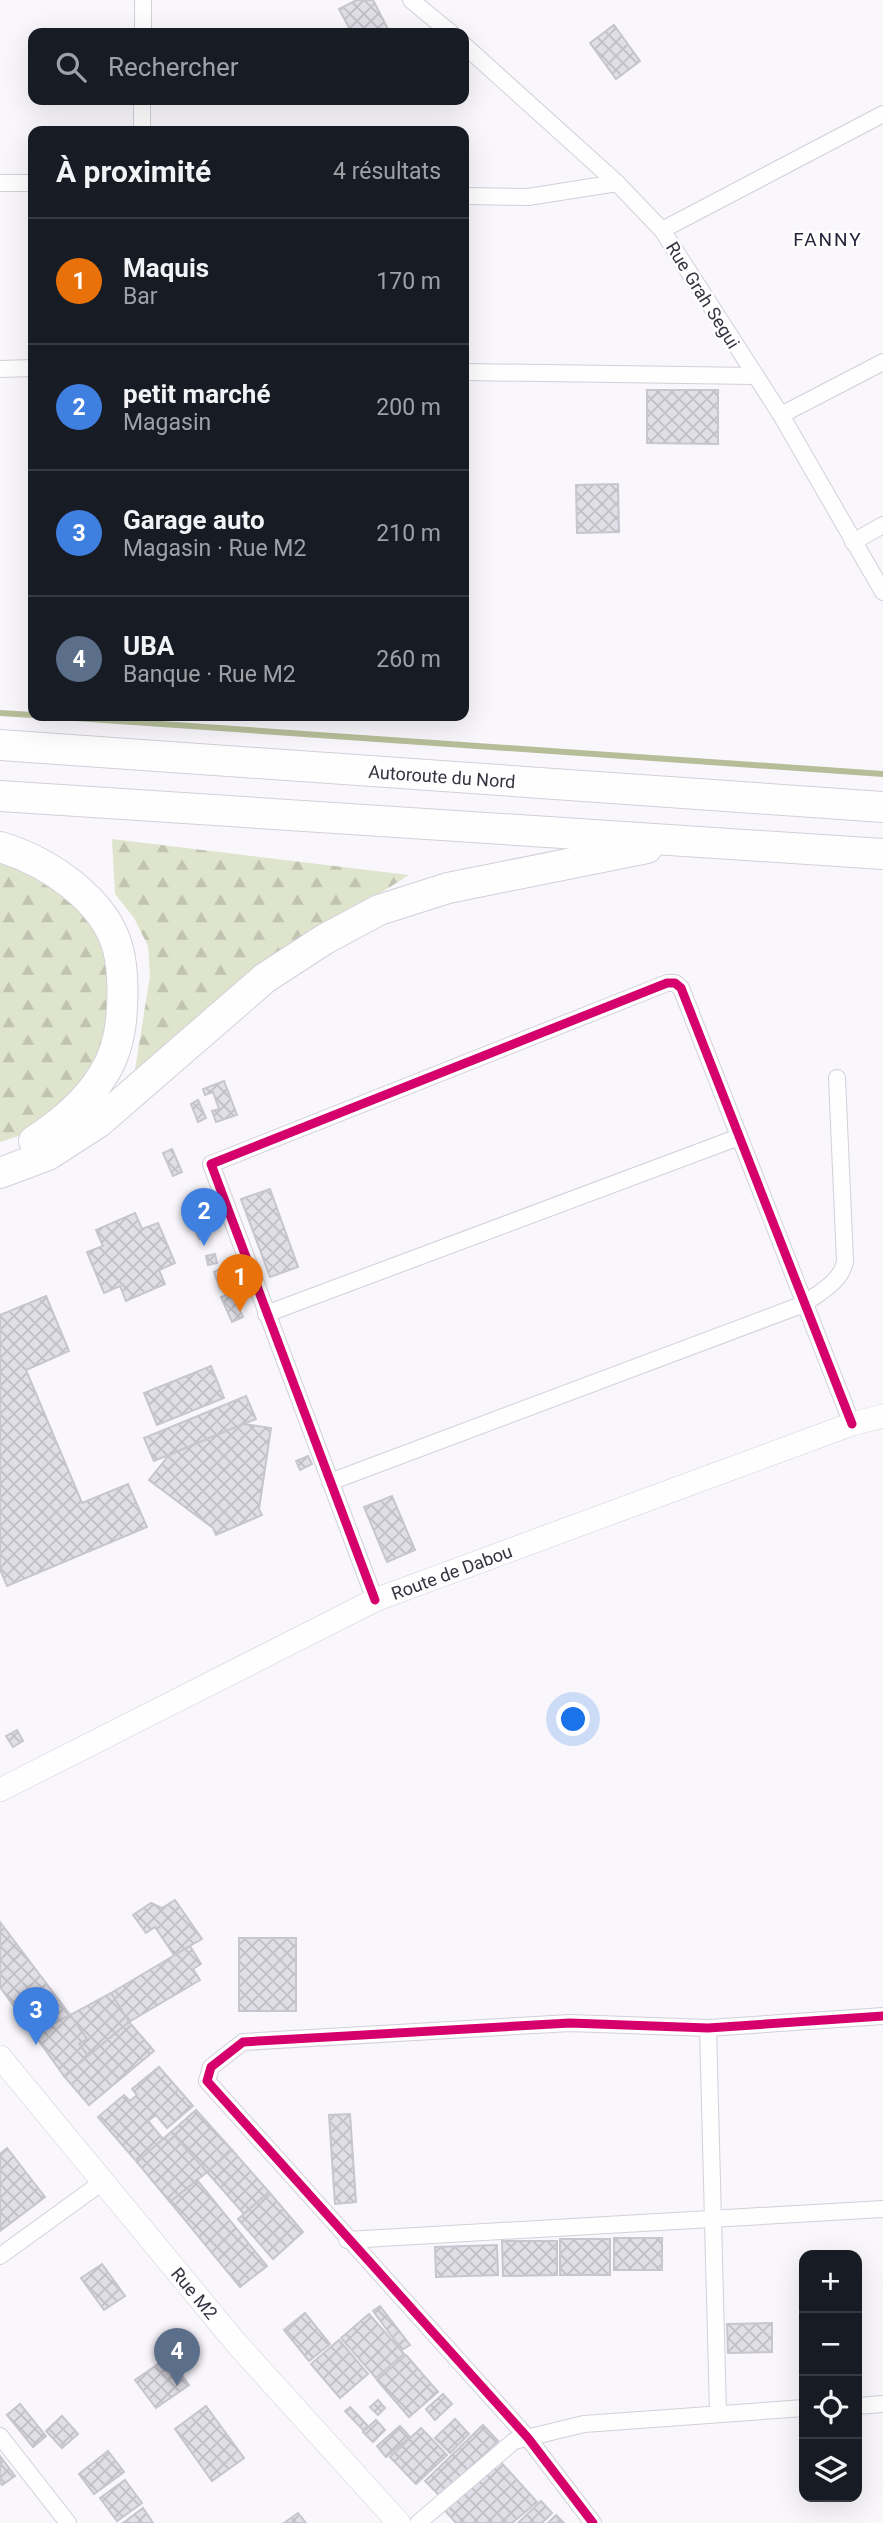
<!DOCTYPE html>
<html lang="fr">
<meta charset="utf-8">
<style>
body{margin:0;font-family:Roboto,sans-serif;background:#20242c;color:#f1f3f6}
.controls{position:absolute;right:21px;bottom:21px;display:grid;overflow:hidden;border-radius:14px;box-shadow:0 7px 28px #0002}
.controls button{width:63px;height:63px;display:grid;place-items:center;padding:0;border:0;border-bottom:2px solid #363941;background:#171b24;color:#f1f3f6;font:35px sans-serif}
.you{position:absolute;left:574px;top:1720px;width:24px;height:24px;margin:-18px;border:5px solid #fff;border-radius:50%;background:#1a73e8;box-shadow:0 0 0 10px #1a73e833}
.badge{display:grid;place-items:center;width:46px;height:46px;border-radius:50%;background:#db2777;color:#fff;font-size:23px;font-weight:700}
.pin{position:absolute;translate:-50% -58px;filter:drop-shadow(0 2px 4px #0008)}
.pin::after{content:'';position:absolute;top:37px;width:24px;height:21px;background:inherit;clip-path:polygon(0 0,100% 0,50% 100%)}
.list{margin:0;padding:0;list-style:none}
h2{display:flex;justify-content:space-between;align-items:center;height:91px;margin:0;padding:0 28px;font-size:30px}
h2 small{font-size:23px;font-weight:400;color:#9ea1a6}
.list li{display:grid;grid-template-columns:46px 1fr auto;gap:21px;align-items:center;box-sizing:border-box;height:126px;padding:0 28px;border-top:2px solid #363941}
.list b{display:block;font-size:26px;white-space:nowrap}
.list p{margin:0;font-size:23px;white-space:nowrap;color:#9ea1a6}
.list em{font-size:23px;font-style:normal;color:#9ea1a6}
.icon{flex:none;width:38px;height:38px;fill:none;stroke:currentColor;stroke-width:2;stroke-linecap:round;stroke-linejoin:round}
.map{position:relative;flex:none;width:883px;height:2523px;overflow:hidden}
.search{position:absolute;background:#171b24;box-shadow:0 7px 28px #0002;left:28px;top:28px;width:441px;height:77px;display:flex;align-items:center;gap:18px;box-sizing:border-box;padding:0 24px;border-radius:14px;color:#9ea1a6;font-size:26px}
.panel{position:absolute;background:#171b24;box-shadow:0 7px 28px #0002;left:28px;top:126px;width:441px;height:595px;border-radius:14px}
.map>svg:first-child{display:block}
.forest{fill:url(#forest-firs)}
.lines{fill:none;stroke-linecap:round;stroke-linejoin:round}
.stream{stroke:#b6be99;stroke-width:6}
.building{fill:url(#building-cross-hatch);stroke:#c7c5ce;stroke-width:2}
.street-casing{stroke:#d2d0d9;stroke-width:18}
.secondary-casing{stroke:#d2d0d9;stroke-width:24}
.highway-casing{stroke:#d2d0d9;stroke-width:32}
.street{stroke:#fefeff;stroke-width:16}
.secondary{stroke:#fefeff;stroke-width:23}
.highway{stroke:#fefeff;stroke-width:30}
.cycleway-casing{stroke:#fff;stroke-width:13}
.cycleway{stroke:#d6006c;stroke-width:9}
.labels{text-anchor:middle;dominant-baseline:central;stroke-width:5;stroke-linejoin:round;paint-order:stroke}
.street-label{font-size:18px;fill:#363341;stroke:#fff}
.neighbourhood-label{font-size:19px;letter-spacing:2px;fill:#2a243e;stroke:#fff}
</style>
<div class="map">
<svg width="883" height="2523" viewBox="0 0 883 2523">
<defs>
<pattern id="forest-firs" width="22" height="20" patternUnits="userSpaceOnUse" patternTransform="scale(1.75)"><rect width="22" height="20" fill="#dfe4cd"/><path d="M5 1l3.5 6h-7zM16 11l3.5 6h-7z" fill="#c0c4b1"/></pattern>
<pattern id="building-cross-hatch" width="8" height="8" patternUnits="userSpaceOnUse" patternTransform="scale(1.75)"><rect width="8" height="8" fill="#e0dee6"/><path d="M0 0l8 8M0 8l8-8" fill="none" stroke="#c1bfc6"/></pattern>
</defs>
<rect width="100%" height="100%" fill="#f9f7fc"/>
<g class="forest">
<polygon points="112,839 409,875 307,939 134,1076 150,976 148,946 134,918 115,894"/>
<polygon points="0,858 78,900 112,952 115,1026 92,1075 25,1134 0,1142"/>
</g>
<g class="lines">
<g class="stream">
<polyline points="0,713 33,715"/>
<polyline points="46,716 883,774"/>
</g>
</g>
<g class="building">
<polygon points="357,0 373,0 390,33 352,33 339,9"/>
<polygon points="614,25 640,61 616,79 590,43"/>
<polygon points="647,390 718,390 718,444 647,443"/>
<polygon points="618,484 619,532 577,533 576,485"/>
<polygon points="224,1081 237,1115 216,1122 212,1111 219,1109 213,1092 205,1095 203,1089"/>
<polygon points="198,1100 206,1118 198,1122 191,1104"/>
<polygon points="172,1149 182,1172 173,1176 163,1153"/>
<polygon points="270,1189 298,1267 270,1277 241,1199"/>
<polygon points="201,1211 210,1234 199,1239 189,1216"/>
<polygon points="135,1213 142,1229 158,1223 175,1263 159,1270 165,1284 126,1301 120,1286 104,1293 87,1252 103,1246 96,1230"/>
<polygon points="215,1254 217,1263 208,1265 206,1256"/>
<polygon points="220,1269 226,1285 220,1288 214,1272"/>
<polygon points="232,1293 243,1317 232,1322 221,1297"/>
<polygon points="46,1296 69,1351 26,1370 82,1503 128,1484 147,1527 7,1586 0,1569 0,1315"/>
<polygon points="211,1366 224,1398 157,1425 144,1393"/>
<polygon points="246,1396 256,1419 154,1461 144,1438"/>
<polygon points="243,1424 271,1428 259,1509 262,1515 216,1535 213,1528 149,1480 169,1455"/>
<polygon points="308,1456 312,1464 300,1470 296,1461"/>
<polygon points="392,1496 415,1550 387,1562 364,1507"/>
<polygon points="17,1730 23,1741 13,1747 6,1736"/>
<polygon points="175,1900 202,1939 174,1955 155,1927 146,1933 133,1915 151,1903 162,1908"/>
<polygon points="0,1922 70,2015 34,2034 0,1987"/>
<rect x="239" y="1938" width="57" height="73"/>
<polygon points="190,1946 201,1964 193,1969 200,1980 129,2022 111,1993"/>
<polygon points="111,1993 129,2022 88,2056 79,2044 87,2039 70,2015"/>
<polygon points="70,2015 87,2039 79,2044 88,2056 64,2076 34,2034"/>
<polygon points="129,2022 154,2051 89,2105 64,2076"/>
<polygon points="159,2067 193,2106 167,2128 156,2115 148,2121 163,2139 137,2162 98,2117 124,2095 130,2101 137,2095 132,2089"/>
<polygon points="196,2110 232,2150 207,2172 171,2132"/>
<polygon points="350,2114 356,2202 335,2204 329,2115"/>
<polygon points="171,2132 207,2172 170,2202 137,2162"/>
<polygon points="7,2148 45,2197 0,2231 0,2154"/>
<polygon points="232,2150 269,2192 244,2214 207,2172"/>
<polygon points="197,2180 267,2266 240,2287 170,2202"/>
<polygon points="269,2192 303,2232 273,2259 238,2219"/>
<rect x="614" y="2238" width="48" height="32"/>
<rect x="560" y="2239" width="50" height="36"/>
<polygon points="502,2241 557,2241 557,2275 503,2276"/>
<polygon points="497,2245 498,2275 436,2277 435,2247"/>
<polygon points="102,2264 125,2296 104,2310 81,2278"/>
<polygon points="380,2306 410,2345 402,2350 373,2311"/>
<polygon points="305,2313 330,2344 309,2361 284,2330"/>
<polygon points="369,2314 404,2354 376,2378 341,2338"/>
<polygon points="772,2323 772,2352 728,2353 727,2324"/>
<polygon points="339,2340 368,2374 340,2398 311,2364"/>
<polygon points="406,2355 438,2392 409,2417 377,2380"/>
<polygon points="168,2357 189,2385 156,2408 135,2380"/>
<polygon points="443,2394 452,2404 435,2420 426,2409"/>
<polygon points="378,2400 385,2408 378,2415 370,2407"/>
<polygon points="20,2404 46,2436 33,2447 7,2415"/>
<polygon points="206,2406 244,2458 212,2481 175,2429"/>
<polygon points="350,2407 368,2426 363,2430 345,2411"/>
<polygon points="62,2416 78,2434 62,2448 46,2431"/>
<polygon points="455,2419 469,2434 450,2453 435,2438"/>
<polygon points="376,2420 385,2430 373,2442 363,2432"/>
<polygon points="483,2425 498,2441 440,2496 425,2481"/>
<polygon points="400,2426 410,2437 386,2457 377,2446"/>
<polygon points="421,2428 447,2455 416,2484 390,2457"/>
<polygon points="108,2451 124,2472 94,2494 79,2474"/>
<polygon points="0,2456 15,2476 2,2485 0,2482"/>
<polygon points="497,2458 537,2502 512,2523 456,2523 442,2507"/>
<polygon points="125,2480 142,2503 117,2521 100,2498"/>
<polygon points="541,2501 552,2513 542,2523 518,2523"/>
<polygon points="143,2508 153,2523 123,2523"/>
<polygon points="298,2513 306,2523 284,2523"/>
<polygon points="556,2515 564,2523 548,2523"/>
</g>
<g class="lines">
<g class="street-casing">
<g id="street">
<polyline points="411,0 451,33"/>
<polyline points="143,33 143,0"/>
<polyline points="464,45 617,183 662,230 781,415 883,592"/>
<polyline points="142,131 142,100"/>
<polyline points="0,183 33,183"/>
<polyline points="464,196 528,197 617,183"/>
<polyline points="662,230 883,114"/>
<polyline points="0,369 33,368"/>
<polyline points="464,372 754,376"/>
<polyline points="781,415 883,362"/>
<polyline points="853,542 883,525"/>
<polyline points="266,1314 739,1137"/>
<path d="M330,1482L804,1304C820,1292 842,1281 845,1261L837,1078"/>
<polyline points="375,1600 211,1164 667,983 675,983 681,988 852,1424"/>
<polyline points="708,2028 718,2413"/>
<polyline points="347,2240 883,2209"/>
<polyline points="0,2256 101,2183"/>
<polyline points="857,2406 883,2404"/>
<polyline points="0,2436 68,2523"/>
<polyline points="418,2523 514,2441 584,2424 804,2408"/>
<polyline points="593,2523 528,2438 207,2081 211,2067 243,2042 570,2023 708,2028 883,2016"/>
</g>
</g>
<g class="secondary-casing">
<g id="secondary">
<path id="s1" d="M0,1790L375,1600L852,1424L883,1416"/>
<path id="s2" d="M0,2057L237,2344L399,2523"/>
</g>
</g>
<g class="highway-casing">
<g id="highway">
<path id="s3" d="M0,745L883,807"/>
<polyline points="0,796 883,854"/>
<path d="M0,847C47,861 105,899 118,949C123,968 123,989 122,1008C121,1031 116,1055 103,1075C86,1103 61,1123 34,1141"/>
<polyline points="0,1173 48,1155 99,1122 265,978 325,939 379,910 448,888 647,848"/>
</g>
</g>
<use href="#street" class="street"/>
<use href="#secondary" class="secondary"/>
<use href="#highway" class="highway"/>
<g class="cycleway-casing">
<g id="cycleway">
<polyline points="375,1600 211,1164 667,983 675,983 681,988 852,1424"/>
<polyline points="593,2523 528,2438 207,2081 211,2067 243,2042 570,2023 708,2028 883,2016"/>
</g>
</g>
<use href="#cycleway" class="cycleway"/>
</g>
<g class="labels">
<g class="street-label">
<text transform="translate(703 295) rotate(58)">Rue Grah Segui</text>
<text stroke="none"><textPath href="#s3" startOffset="443">Autoroute du Nord</textPath></text>
<text stroke="none"><textPath href="#s1" startOffset="502">Route de Dabou</textPath></text>
<text stroke="none"><textPath href="#s2" startOffset="306">Rue M2</textPath></text>
</g>
<g class="neighbourhood-label">
<text x="828" y="239">FANNY</text>
</g>
</g>
</svg>
<div class="controls">
<button>+</button>
<button>−</button>
<button><svg class="icon" aria-label="locate" viewBox="0 0 24 24"><circle cx="12" cy="12" r="6"/><path d="M12 2v4M12 18v4M2 12h4M18 12h4"/></svg></button>
<button><svg class="icon" aria-label="layers" viewBox="0 0 24 24"><path d="M12 4l9 5-9 5-9-5zM3 14l9 5 9-5"/></svg></button>
</div>
<div class="you"></div>
<div class="pin badge" style="left:240px;top:1312px;background:#e8710a">1</div>
<div class="pin badge" style="left:204px;top:1246px;background:#3f7fe0">2</div>
<div class="pin badge" style="left:36px;top:2045px;background:#3f7fe0">3</div>
<div class="pin badge" style="left:177px;top:2386px;background:#5c6f8a">4</div>
<div class="search"><svg class="icon" aria-label="search" viewBox="0 0 24 24"><circle cx="10" cy="10" r="6"/><path d="M15 15l6 6"/></svg>Rechercher</div>
<section class="panel">
<h2>À proximité<small>4 résultats</small></h2>
<ul class="list">
<li><span class="badge" style="background:#e8710a">1</span><div><b>Maquis</b><p>Bar</p></div><em>170 m</em></li>
<li><span class="badge" style="background:#3f7fe0">2</span><div><b>petit marché</b><p>Magasin</p></div><em>200 m</em></li>
<li><span class="badge" style="background:#3f7fe0">3</span><div><b>Garage auto</b><p>Magasin · Rue M2</p></div><em>210 m</em></li>
<li><span class="badge" style="background:#5c6f8a">4</span><div><b>UBA</b><p>Banque · Rue M2</p></div><em>260 m</em></li>
</ul>
</section>
</div>
